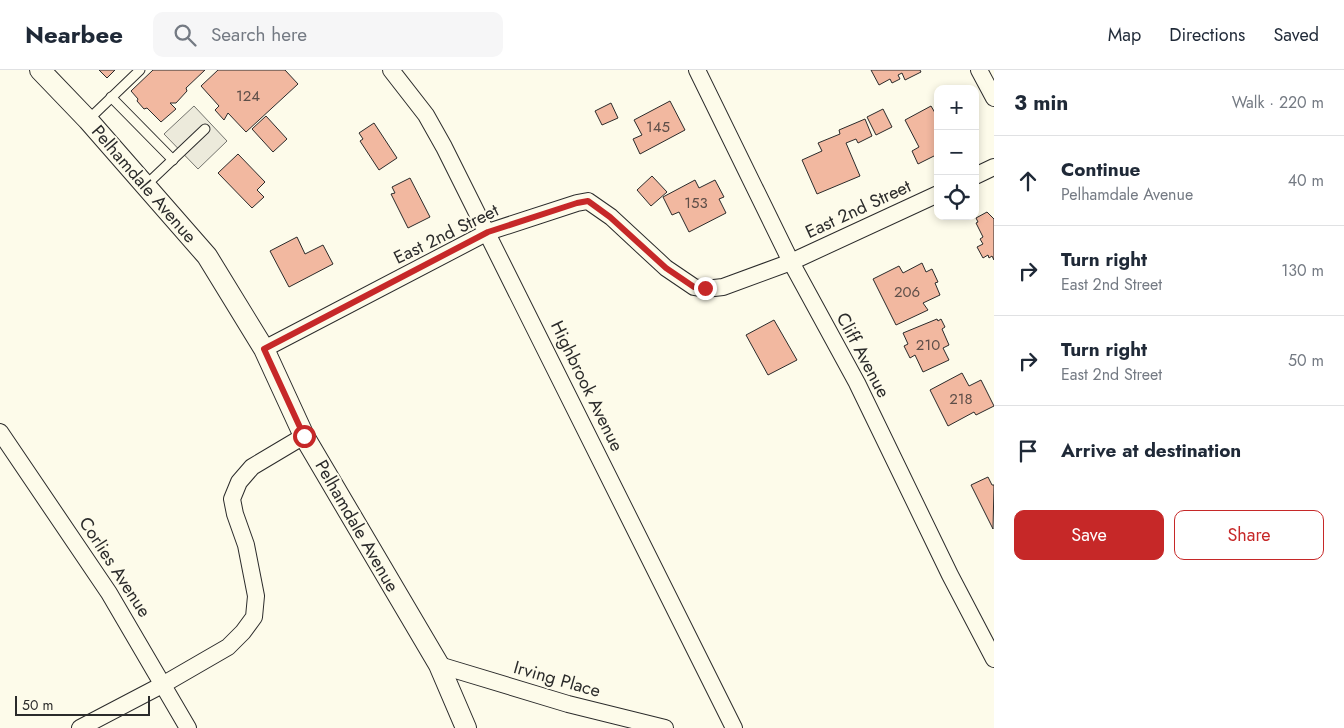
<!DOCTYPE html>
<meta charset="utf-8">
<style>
body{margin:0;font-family:Jost,sans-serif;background:#f6f6f7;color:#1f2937}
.controls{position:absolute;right:15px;top:15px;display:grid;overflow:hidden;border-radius:10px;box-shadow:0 2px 8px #0003}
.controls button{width:45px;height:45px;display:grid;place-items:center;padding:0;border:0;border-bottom:1px solid #e0e1e3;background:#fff;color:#1f2937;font:25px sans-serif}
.scale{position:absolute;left:15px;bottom:12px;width:135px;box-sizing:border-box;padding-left:5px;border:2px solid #2b2b2b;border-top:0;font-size:14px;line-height:18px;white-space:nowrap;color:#2b2b2b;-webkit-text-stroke:4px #fdfbea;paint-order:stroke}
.stop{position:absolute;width:15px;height:15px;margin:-11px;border:4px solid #c62828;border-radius:50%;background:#fff}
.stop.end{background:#c62828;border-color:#fff;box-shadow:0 1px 5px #0008}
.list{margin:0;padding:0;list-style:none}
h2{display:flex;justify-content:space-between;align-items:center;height:65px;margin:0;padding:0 20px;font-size:21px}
h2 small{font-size:16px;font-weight:400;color:#747a83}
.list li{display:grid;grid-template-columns:32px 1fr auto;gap:15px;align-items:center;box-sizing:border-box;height:90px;padding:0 20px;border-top:1px solid #e0e1e3}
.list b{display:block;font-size:19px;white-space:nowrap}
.list p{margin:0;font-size:16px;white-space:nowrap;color:#747a83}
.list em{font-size:16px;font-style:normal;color:#747a83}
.actions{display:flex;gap:10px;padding:15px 20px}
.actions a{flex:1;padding:11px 0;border:1px solid #c62828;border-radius:10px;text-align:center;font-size:18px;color:#c62828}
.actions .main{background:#c62828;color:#fff}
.icon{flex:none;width:28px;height:28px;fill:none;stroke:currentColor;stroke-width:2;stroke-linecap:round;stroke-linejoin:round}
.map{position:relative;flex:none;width:994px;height:658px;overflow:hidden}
header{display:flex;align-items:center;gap:30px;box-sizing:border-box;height:70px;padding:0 25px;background:#fff;border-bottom:1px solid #e0e1e3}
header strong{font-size:24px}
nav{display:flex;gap:28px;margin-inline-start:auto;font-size:18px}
.search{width:350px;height:45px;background:#f6f6f7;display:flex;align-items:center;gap:12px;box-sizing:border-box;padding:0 18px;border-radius:10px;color:#747a83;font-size:19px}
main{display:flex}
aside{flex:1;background:#fff}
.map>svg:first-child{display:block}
.parking{fill:#eceadb;stroke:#74746e}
.building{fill:#f2b8a0;stroke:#2b2b2b}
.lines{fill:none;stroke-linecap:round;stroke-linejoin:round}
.service-casing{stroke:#2b2b2b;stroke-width:11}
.minor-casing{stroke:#2b2b2b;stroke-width:18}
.tertiary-casing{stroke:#2b2b2b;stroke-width:22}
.service{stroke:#fdfbea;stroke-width:9}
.minor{stroke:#fdfbea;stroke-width:16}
.tertiary{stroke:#fdfbea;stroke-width:20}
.route{stroke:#c62828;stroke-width:6}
.labels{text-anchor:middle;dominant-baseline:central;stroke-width:4;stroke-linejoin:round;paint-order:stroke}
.number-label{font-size:15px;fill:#5d4e48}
.street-label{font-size:18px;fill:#2b2b2b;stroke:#fdfbea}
</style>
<header>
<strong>Nearbee</strong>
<div class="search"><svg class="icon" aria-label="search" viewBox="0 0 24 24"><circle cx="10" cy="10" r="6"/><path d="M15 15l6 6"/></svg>Search here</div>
<nav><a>Map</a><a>Directions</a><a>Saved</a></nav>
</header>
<main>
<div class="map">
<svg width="994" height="658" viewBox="0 0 994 658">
<rect width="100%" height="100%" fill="#fdfbea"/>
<polygon class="parking" points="194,36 227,71 198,99 164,64"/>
<g class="building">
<polygon points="99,0 115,0 107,8"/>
<polygon points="153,0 205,0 186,18 187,21 176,33 170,33 176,39 161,52 147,38 144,39 137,31 138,29 131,21"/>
<polygon points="218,0 285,0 298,14 246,62 228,43 224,50 215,40 219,36 201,16"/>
<polygon points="871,0 920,0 921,2 905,10 902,3 898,5 900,9 892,13 890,9 879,15"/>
<polygon points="670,31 685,60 640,84 633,69 642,65 634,50"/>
<polygon points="611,33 618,48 602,55 595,41"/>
<polygon points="931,36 938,48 938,84 918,94 912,81 919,77 905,50"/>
<polygon points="883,39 892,57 876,65 867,47"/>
<polygon points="266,46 287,69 273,82 252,59"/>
<polygon points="865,49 872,66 858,73 856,69 846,73 860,106 817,124 802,90 822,81 818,73 840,64 839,60"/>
<polygon points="374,53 397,88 379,100 360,71 363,69 359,63"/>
<polygon points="238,84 265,112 257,120 264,127 252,138 218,103"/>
<polygon points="652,106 667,122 651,136 637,120"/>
<polygon points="410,108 430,147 408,158 391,124 395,123 392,117"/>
<polygon points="695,110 699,118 715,110 724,127 719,129 726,143 689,162 679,142 672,145 663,127"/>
<polygon points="987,142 994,149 994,190 992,186 989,188 988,185 983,188 977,177 983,174 980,169 983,167 976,153 978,152 976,148"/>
<polygon points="297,167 305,184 323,175 333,194 289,217 270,181"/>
<polygon points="922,193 926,202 932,199 938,212 935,213 940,225 923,233 928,240 896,255 873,209 899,196 903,203"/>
<polygon points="937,249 938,251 941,249 945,257 942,259 949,275 943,278 949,290 923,302 915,285 910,288 904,276 908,274 903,263"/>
<polygon points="774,250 797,290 768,305 746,265"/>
<polygon points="962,303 969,316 981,310 994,336 976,345 974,342 948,356 930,320"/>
<polygon points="988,407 992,415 994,415 993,459 971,415"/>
</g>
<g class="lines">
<g class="service-casing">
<g id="service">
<polyline points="111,27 173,90"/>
<polyline points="88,50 140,0"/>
<polyline points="146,115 205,59"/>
</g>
</g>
<g class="minor-casing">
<g id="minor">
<polyline points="391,0 426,45 444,77 734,658"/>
<polyline points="697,0 791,192 857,313 950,505 994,589"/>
<polyline points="979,0 994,28"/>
<polyline points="975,106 994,97"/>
<polyline points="264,279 488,162 577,133 588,131 611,147 666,198 694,217 705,219 723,217 791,192 938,124"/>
<polyline points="0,362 109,523 188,658"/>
<polyline points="439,595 568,634 665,658"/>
<polyline points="80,658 164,614 228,577 243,562 254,547 256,526 246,475 235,444 232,429 239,412 252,397 304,366"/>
</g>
</g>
<g class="tertiary-casing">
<polyline id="tertiary" points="40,0 88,50 207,186 264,279 304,366 439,595 466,658"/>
</g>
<use href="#service" class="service"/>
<use href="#minor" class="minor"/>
<use href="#tertiary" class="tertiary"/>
</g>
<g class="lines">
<polyline class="route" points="304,366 264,279 488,162 577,133 588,131 610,147 666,198 694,217 705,218"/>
</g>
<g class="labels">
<g class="number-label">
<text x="248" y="26">124</text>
<text x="658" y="57">145</text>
<text x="696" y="133">153</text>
<text x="907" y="222">206</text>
<text x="928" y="275">210</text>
<text x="961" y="329">218</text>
</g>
<g class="street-label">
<text transform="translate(144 114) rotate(49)">Pelhamdale Avenue</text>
<text transform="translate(858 139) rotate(-25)">East 2nd Street</text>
<text transform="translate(446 164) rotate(-26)">East 2nd Street</text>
<text transform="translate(863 285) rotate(62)">Cliff Avenue</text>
<text transform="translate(587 316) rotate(64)">Highbrook Avenue</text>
<text transform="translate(357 456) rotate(60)">Pelhamdale Avenue</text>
<text transform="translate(115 497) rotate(57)">Corlies Avenue</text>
<text transform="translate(557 609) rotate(16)">Irving Place</text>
</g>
</g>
</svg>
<div class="controls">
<button>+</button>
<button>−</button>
<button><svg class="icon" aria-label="locate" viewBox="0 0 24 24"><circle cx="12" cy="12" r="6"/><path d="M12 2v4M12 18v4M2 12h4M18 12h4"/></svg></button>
</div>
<div class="scale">50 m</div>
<div class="stop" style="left:304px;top:366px"></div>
<div class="stop end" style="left:705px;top:218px"></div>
</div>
<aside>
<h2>3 min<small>Walk · 220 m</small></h2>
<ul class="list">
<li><svg class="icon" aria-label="ahead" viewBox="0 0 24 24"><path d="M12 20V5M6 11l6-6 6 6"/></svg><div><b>Continue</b><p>Pelhamdale Avenue</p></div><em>40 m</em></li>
<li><svg class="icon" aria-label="right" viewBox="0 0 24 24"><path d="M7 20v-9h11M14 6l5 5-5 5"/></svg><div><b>Turn right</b><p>East 2nd Street</p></div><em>130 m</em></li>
<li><svg class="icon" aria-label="right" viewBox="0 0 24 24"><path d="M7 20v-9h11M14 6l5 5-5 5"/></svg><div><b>Turn right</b><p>East 2nd Street</p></div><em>50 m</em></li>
<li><svg class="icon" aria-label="arrive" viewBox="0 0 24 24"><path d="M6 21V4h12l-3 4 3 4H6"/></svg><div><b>Arrive at destination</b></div></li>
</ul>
<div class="actions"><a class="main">Save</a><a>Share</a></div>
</aside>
</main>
